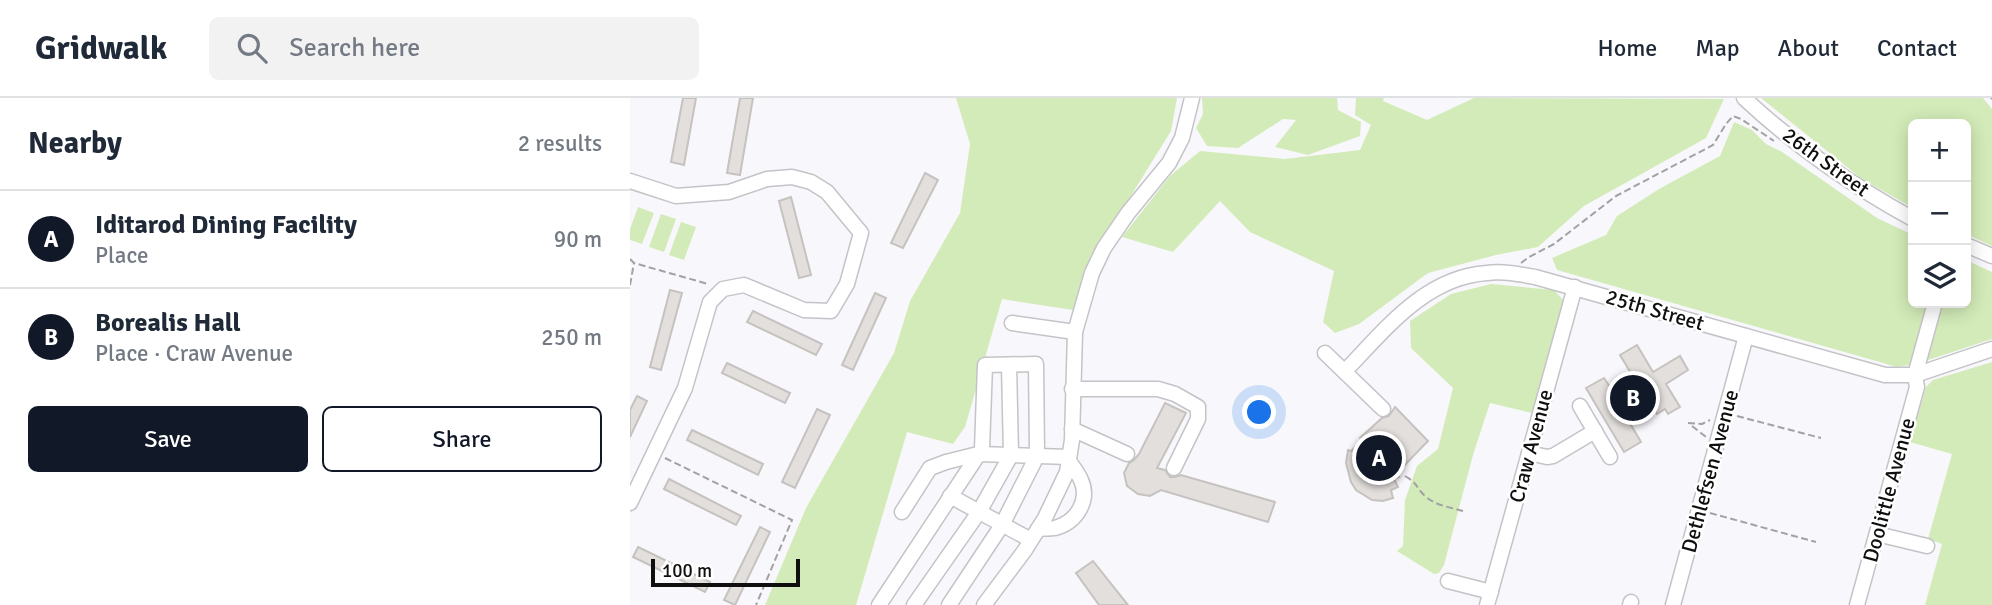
<!DOCTYPE html>
<meta charset="utf-8">
<style>
body{margin:0;font-family:Signika,sans-serif;background:#f2f2f3;color:#1f2937}
.controls{position:absolute;right:21px;top:21px;display:grid;overflow:hidden;border-radius:10px;box-shadow:0 4px 18px #0003}
.controls button{width:63px;height:63px;display:grid;place-items:center;padding:0;border:0;border-bottom:2px solid #e0e1e3;background:#fff;color:#1f2937;font:35px sans-serif}
.scale{position:absolute;left:21px;bottom:18px;width:149px;box-sizing:border-box;padding-left:7px;border:4px solid #0f0f10;border-top:0;font-size:19px;line-height:24px;white-space:nowrap;color:#0f0f10;-webkit-text-stroke:5px #fff;paint-order:stroke}
.you{position:absolute;left:630px;top:315px;width:24px;height:24px;margin:-18px;border:5px solid #fff;border-radius:50%;background:#1a73e8;box-shadow:0 0 0 10px #1a73e833}
.badge{display:grid;place-items:center;width:46px;height:46px;border-radius:50%;background:#111827;color:#fff;font-size:23px;font-weight:700}
.pin{position:absolute;translate:-50% -50%;border:4px solid #fff;box-shadow:0 2px 7px #0006}
.list{margin:0;padding:0;list-style:none}
h2{display:flex;justify-content:space-between;align-items:center;height:91px;margin:0;padding:0 28px;font-size:30px}
h2 small{font-size:23px;font-weight:400;color:#747a83}
.list li{display:grid;grid-template-columns:46px 1fr auto;gap:21px;align-items:center;box-sizing:border-box;height:98px;padding:0 28px;border-top:2px solid #e0e1e3}
.list b{display:block;font-size:26px;white-space:nowrap}
.list p{margin:0;font-size:23px;white-space:nowrap;color:#747a83}
.list em{font-size:23px;font-style:normal;color:#747a83}
.actions{display:flex;gap:14px;padding:21px 28px}
.actions a{flex:1;padding:16px 0;border:2px solid #111827;border-radius:10px;text-align:center;font-size:24px;color:#111827}
.actions .main{background:#111827;color:#fff}
.icon{flex:none;width:38px;height:38px;fill:none;stroke:currentColor;stroke-width:2;stroke-linecap:round;stroke-linejoin:round}
.map{position:relative;flex:none;width:1362px;height:507px;overflow:hidden}
header{display:flex;align-items:center;gap:42px;box-sizing:border-box;height:98px;padding:0 35px;background:#fff;border-bottom:2px solid #e0e1e3}
header strong{font-size:33px}
nav{display:flex;gap:38px;margin-inline-start:auto;font-size:24px}
.search{width:490px;height:63px;background:#f2f2f3;display:flex;align-items:center;gap:18px;box-sizing:border-box;padding:0 24px;border-radius:10px;color:#747a83;font-size:26px}
main{display:flex}
aside{flex:1;background:#fff}
.map>svg:first-child{display:block}
.green{fill:#d3ebb8}
.building{fill:#e3dfdd;stroke:#c6c2c0;stroke-width:2}
.lines{fill:none;stroke-linecap:round;stroke-linejoin:round}
.minor-casing{stroke:#c4c4c8;stroke-width:17}
.path{stroke:#a2a2a5;stroke-width:2;stroke-dasharray:7 3.5;stroke-linecap:butt}
.minor{stroke:#fff;stroke-width:14}
.labels{text-anchor:middle;dominant-baseline:central;stroke-width:5;stroke-linejoin:round;paint-order:stroke}
.street-label{font-size:21px;fill:#0f0f10;stroke:#fff}
</style>
<header>
<strong>Gridwalk</strong>
<div class="search"><svg class="icon" aria-label="search" viewBox="0 0 24 24"><circle cx="10" cy="10" r="6"/><path d="M15 15l6 6"/></svg>Search here</div>
<nav><a>Home</a><a>Map</a><a>About</a><a>Contact</a></nav>
</header>
<main>
<aside>
<h2>Nearby<small>2 results</small></h2>
<ul class="list">
<li><span class="badge">A</span><div><b>Iditarod Dining Facility</b><p>Place</p></div><em>90 m</em></li>
<li><span class="badge">B</span><div><b>Borealis Hall</b><p>Place · Craw Avenue</p></div><em>250 m</em></li>
</ul>
<div class="actions"><a class="main">Save</a><a>Share</a></div>
</aside>
<div class="map">
<svg width="1362" height="507" viewBox="0 0 1362 507">
<rect width="100%" height="100%" fill="#f8f8fc"/>
<g class="green">
<polygon points="326,0 547,0 541,33 463,159 443,212 372,201 335,329 323,346 277,334 226,507 135,507 176,410 264,255 280,203 330,115 340,46"/>
<polygon points="572,0 707,0 708,12 731,24 730,38 678,57 645,49 666,22 653,21 608,50 577,48 566,30 573,16"/>
<polygon points="726,0 754,0 753,3 797,22 844,0 1094,1 1076,40 954,108 908,149 866,157 798,175 729,226 705,235 693,224 704,173 620,134 590,103 543,154 492,139 540,78 570,53 655,61 730,52 741,27 725,17"/>
<polygon points="1131,0 1353,0 1362,11 1362,148 1336,136 1336,26 1283,26 1283,110 1232,81"/>
<polygon points="1104,24 1122,32 1136,46 1152,54 1247,120 1283,137 1283,205 1336,205 1336,162 1362,174 1362,241 1286,266 1267,269 927,172 922,160 976,137 987,118 1029,91 1090,58"/>
<polygon points="8,109 24,115 12,146 0,142 0,131"/>
<polygon points="31,116 46,121 34,154 19,149"/>
<polygon points="51,124 66,129 54,162 39,157"/>
<polygon points="861,186 924,192 936,205 906,316 860,305 843,357 814,467 809,475 804,476 767,453 773,448 775,402 787,368 808,351 823,290 781,250 780,223 821,196"/>
<polygon points="1362,264 1362,507 1295,507 1312,446 1298,441 1322,356 1280,344 1296,289 1303,282"/>
</g>
<g class="building">
<polygon points="53,0 66,0 54,67 41,64"/>
<polygon points="110,0 123,0 110,77 97,75"/>
<polygon points="295,75 308,82 273,150 261,145"/>
<polygon points="161,99 181,177 169,180 149,103"/>
<polygon points="40,192 52,195 31,272 20,269"/>
<polygon points="245,195 256,200 223,272 212,267"/>
<polygon points="123,213 192,246 186,257 117,224"/>
<polygon points="1007,247 1023,274 1050,258 1058,272 1036,286 1050,309 1038,316 1035,311 1027,316 1019,303 995,317 1011,344 994,354 956,290 974,280 984,295 1005,282 990,257"/>
<polygon points="97,265 160,295 155,305 92,275"/>
<polygon points="7,298 17,303 0,339 0,312"/>
<polygon points="535,305 556,315 527,370 535,372 540,379 545,379 551,377 645,404 638,424 531,392 520,398 508,396 497,388 494,375 499,365 503,363 509,356"/>
<polygon points="765,309 798,343 766,376 769,379 764,381 768,389 761,392 763,400 753,403 742,402 726,392 721,384 716,365 718,352 721,353 732,343 730,340 752,320 759,318"/>
<polygon points="187,311 200,317 165,390 152,384"/>
<polygon points="62,332 133,366 128,377 57,342"/>
<polygon points="39,381 111,418 106,427 34,391"/>
<polygon points="130,429 140,434 105,507 94,502"/>
<polygon points="8,449 80,484 75,494 3,459"/>
<polygon points="463,463 498,507 469,507 446,475"/>
</g>
<g class="lines">
<g class="minor-casing">
<g id="minor">
<path d="M1114,0C1163,46 1224,89 1283,121"/>
<polyline points="0,83 46,98 99,94 137,81 162,79 181,84 197,94 231,135 217,186 201,213 174,212 114,187 93,191 80,204 55,290 0,405"/>
<polyline points="1336,147 1362,158"/>
<polyline points="382,225 445,234"/>
<polyline points="695,255 753,311"/>
<path d="M715,273C755,232 795,179 857,175C873,173 889,176 905,179L1255,277H1285L1362,251"/>
<polyline points="442,291 528,291 545,296 568,309 568,321 544,370"/>
<polyline points="950,308 980,359"/>
<polyline points="442,331 497,356"/>
<polyline points="899,355 917,359 923,358 965,333"/>
<polyline points="320,398 401,442"/>
<polyline points="272,414 300,370 316,364 348,356 439,359"/>
<path d="M408,431C413,430 420,431 425,430C447,424 460,402 451,382C448,375 443,369 439,363"/>
<polyline points="1247,436 1297,448"/>
<polyline points="818,483 861,494"/>
<polyline points="249,507 352,351 355,267 406,266 407,353 404,364 372,427 319,507"/>
<polyline points="284,507 349,414 381,357 379,267"/>
<polyline points="354,507 395,452 415,420 437,374 442,342 445,234 462,175 474,150 498,115 539,65 552,40 562,0"/>
<polyline points="857,507 945,189"/>
<polyline points="1000,507 1001,504"/>
<polyline points="1043,507 1116,238"/>
<polyline points="1227,507 1287,289 1285,277 1305,205"/>
</g>
</g>
<g class="path">
<polyline points="1361,0 1362,1"/>
<polyline points="0,161 4,165 78,186"/>
<polyline points="891,165 899,159 924,146 986,98 1083,47 1096,26 1103,18 1111,21 1144,43"/>
<polyline points="0,187 4,165"/>
<polyline points="1107,318 1191,340"/>
<polyline points="1058,325 1072,326 1080,322"/>
<polyline points="1062,328 1076,339"/>
<polyline points="35,360 162,422 126,507"/>
<path d="M775,378C789,386 785,389 795,398C806,408 820,409 833,413"/>
<polyline points="1080,415 1186,444"/>
</g>
<use href="#minor" class="minor"/>
</g>
<g class="labels">
<g class="street-label">
<text transform="translate(1196 64) rotate(36)">26th Street</text>
<text transform="translate(1025 212) rotate(16)">25th Street</text>
<text transform="translate(901 348) rotate(-75)">Craw Avenue</text>
<text transform="translate(1080 373) rotate(-75)">Dethlefsen Avenue</text>
<text transform="translate(1259 392) rotate(-75)">Doolittle Avenue</text>
</g>
</g>
</svg>
<div class="controls">
<button>+</button>
<button>−</button>
<button><svg class="icon" aria-label="layers" viewBox="0 0 24 24"><path d="M12 4l9 5-9 5-9-5zM3 14l9 5 9-5"/></svg></button>
</div>
<div class="scale">100 m</div>
<div class="you"></div>
<div class="pin badge" style="left:749px;top:360px">A</div>
<div class="pin badge" style="left:1003px;top:300px">B</div>
</div>
</main>
